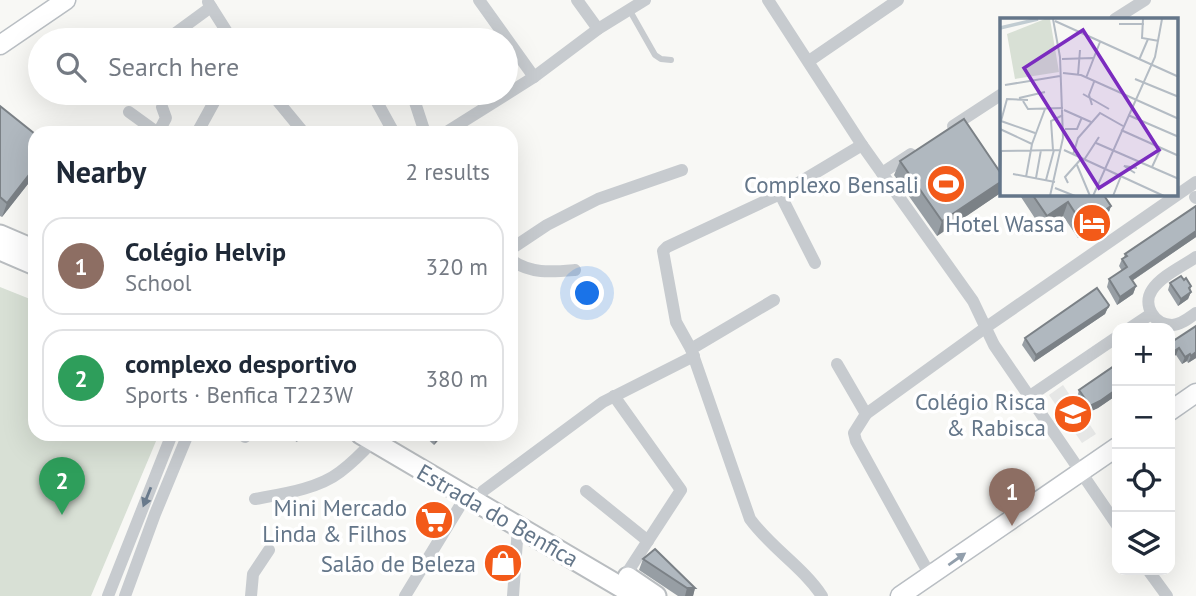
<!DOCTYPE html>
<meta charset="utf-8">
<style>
body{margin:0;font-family:"PT Sans",sans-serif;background:#f6f6f7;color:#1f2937}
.controls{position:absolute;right:21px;bottom:21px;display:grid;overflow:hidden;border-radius:14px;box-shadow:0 7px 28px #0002}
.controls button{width:63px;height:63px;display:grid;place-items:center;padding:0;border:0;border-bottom:2px solid #e0e1e3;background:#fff;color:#1f2937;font:35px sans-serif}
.you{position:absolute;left:588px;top:294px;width:24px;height:24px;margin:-18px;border:5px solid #fff;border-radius:50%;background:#1a73e8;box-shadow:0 0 0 10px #1a73e833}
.badge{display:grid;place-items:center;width:46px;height:46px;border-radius:50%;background:#db2777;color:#fff;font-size:23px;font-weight:700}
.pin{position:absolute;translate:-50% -58px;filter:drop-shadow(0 2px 4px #0008)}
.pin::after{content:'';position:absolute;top:37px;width:24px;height:21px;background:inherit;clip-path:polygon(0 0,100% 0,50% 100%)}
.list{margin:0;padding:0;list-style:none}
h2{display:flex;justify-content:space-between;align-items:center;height:91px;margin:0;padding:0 28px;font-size:30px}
h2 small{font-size:23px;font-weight:400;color:#747a83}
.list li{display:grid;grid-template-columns:46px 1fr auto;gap:21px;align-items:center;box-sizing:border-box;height:98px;margin:0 14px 14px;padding:0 14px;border:2px solid #e0e1e3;border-radius:21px}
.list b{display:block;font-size:26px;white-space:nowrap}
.list p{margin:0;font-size:23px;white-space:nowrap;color:#747a83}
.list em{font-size:23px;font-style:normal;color:#747a83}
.icon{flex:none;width:38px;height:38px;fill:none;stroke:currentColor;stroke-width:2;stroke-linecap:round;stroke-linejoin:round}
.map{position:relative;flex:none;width:1196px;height:596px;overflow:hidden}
.search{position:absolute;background:#fff;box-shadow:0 7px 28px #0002;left:28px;top:28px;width:490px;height:77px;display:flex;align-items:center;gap:18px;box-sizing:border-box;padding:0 24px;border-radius:38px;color:#747a83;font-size:26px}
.panel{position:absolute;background:#fff;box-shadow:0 7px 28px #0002;left:28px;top:126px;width:490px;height:315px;border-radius:21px}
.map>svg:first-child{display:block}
.built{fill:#e6e7e6}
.green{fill:#d8e0d5}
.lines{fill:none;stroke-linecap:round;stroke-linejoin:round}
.secondary-casing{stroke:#b9bec3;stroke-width:21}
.trunk-casing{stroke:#b9bdc0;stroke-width:23}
.service{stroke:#c7cbcf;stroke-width:6}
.minor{stroke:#c7cbcf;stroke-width:12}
.secondary{stroke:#fff;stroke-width:18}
.trunk{stroke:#fff;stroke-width:19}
.wall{fill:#979ea4}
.shaded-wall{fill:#7b8186}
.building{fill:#b0b8bf;stroke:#7b8186;stroke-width:2}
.oneway{fill:#697a8c}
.oneway2{fill:#929fac}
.labels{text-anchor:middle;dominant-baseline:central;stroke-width:7;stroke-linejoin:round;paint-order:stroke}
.poi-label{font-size:23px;fill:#647689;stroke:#fff;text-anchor:end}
.street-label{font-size:23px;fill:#647689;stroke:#fff}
.inset-river{fill:none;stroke:#c1ccd2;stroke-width:3.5}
.inset-road{fill:none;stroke:#b4bcc4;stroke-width:2}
.view{fill:#7b2cbf;fill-opacity:0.15;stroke:#7b2cbf;stroke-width:3.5}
.inset-edge{fill:none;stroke:#647689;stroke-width:3.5}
</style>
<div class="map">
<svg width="1196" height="596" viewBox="0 0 1196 596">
<rect width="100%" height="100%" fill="#f8f8f5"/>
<polygon class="built" points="1063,385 1096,434 1082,443 1049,395"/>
<polygon class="green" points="0,287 35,301 35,434 159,434 91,596 0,596"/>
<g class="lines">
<g class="secondary-casing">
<g id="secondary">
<polyline points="0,45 66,0"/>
<polyline points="1170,411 1196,393"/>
<polyline points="900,596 1117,447"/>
</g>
</g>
<g class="trunk-casing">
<g id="trunk">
<polyline points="0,235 35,250"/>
<polyline points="0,250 35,265"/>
<polyline points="361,434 636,596"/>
<polyline points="628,577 656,596"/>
</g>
</g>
<polyline class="service" points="630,11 655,55 661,59 671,60"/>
<g class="minor">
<polyline points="479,0 534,77"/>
<polyline points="577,0 598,29"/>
<polyline points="768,0 862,145 973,301 994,345 1117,525"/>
<polyline points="208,2 232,40"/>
<polyline points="1115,19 1145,0"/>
<polyline points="166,40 211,7"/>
<polyline points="809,61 898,0"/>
<polyline points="271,93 304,133"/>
<polyline points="372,93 394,133"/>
<polyline points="412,93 425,133"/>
<polyline points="129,112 158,133"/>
<polyline points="953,126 1002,94"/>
<polyline points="158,133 166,118 162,107"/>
<polyline points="197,133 219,93"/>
<polyline points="445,133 534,77 598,29 645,0"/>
<polyline points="882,173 911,154"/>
<polyline points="511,180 512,180"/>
<polyline points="780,194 815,263"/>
<polyline points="1195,197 1196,198"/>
<polyline points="511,249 547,225 598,199 682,170"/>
<path d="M1196,257C1183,266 1161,276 1152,290C1142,305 1154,325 1172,325C1181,325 1189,318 1196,313"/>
<path d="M511,260C531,274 551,272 575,270"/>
<polyline points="1130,328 1151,314"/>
<polyline points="691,349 774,300"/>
<polyline points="837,364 866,414"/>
<polyline points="614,396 681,490 625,576"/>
<polyline points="1030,396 1117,337"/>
<polyline points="244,434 245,437"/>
<polyline points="483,491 603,402 694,356"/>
<polyline points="586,491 648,541"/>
<path d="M255,499C282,494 318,489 340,472C352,463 363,452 373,441"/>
<polyline points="1148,570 1167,596"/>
<polyline points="931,577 856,441 854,433 866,414 985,328 1196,182"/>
<polyline points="108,596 172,434"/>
<polyline points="125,596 155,514 188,434"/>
<polyline points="251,596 253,574 269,550"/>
<polyline points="405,596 466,496"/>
<polyline points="513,596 518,527"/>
<path d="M822,596C802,566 771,548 750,519L691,349L676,322L663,251L667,247L780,194L862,145"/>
</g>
<use href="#secondary" class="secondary"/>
<use href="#trunk" class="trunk"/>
</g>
<g class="wall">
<polygon points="0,106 35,134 35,175 2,217 0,216"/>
<polygon points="900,161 999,194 937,236 894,175"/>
<polygon points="1019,194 1103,194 1111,206 1106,220 1078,238 1063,216 1042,229"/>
<polygon points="1196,206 1196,237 1132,281 1136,286 1133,294 1117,305 1107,287 1109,279 1122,271 1119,266 1122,259 1124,257 1125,254"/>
<polygon points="1170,283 1190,290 1191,292 1188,299 1178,306 1168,290"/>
<polygon points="1109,305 1105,314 1034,362 1022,345 1025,338"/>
<polygon points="1173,341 1196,358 1188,363 1187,361 1182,364 1176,355"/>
<polygon points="1117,364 1117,395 1098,408 1087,413 1077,398 1079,390"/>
<polygon points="284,434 302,434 297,442"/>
<polygon points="422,434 444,434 434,445"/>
<polygon points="643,559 695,588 693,596 678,596 639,570"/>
</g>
<g class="shaded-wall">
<polygon points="35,167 35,175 2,217 7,203"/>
<polygon points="1002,181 1002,187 999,194 937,236 942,221"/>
<polygon points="1068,202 1063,216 1042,229 1047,216"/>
<polygon points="1111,206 1106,220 1078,238 1083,225"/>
<polygon points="1196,231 1196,237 1127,284 1130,277"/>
<polygon points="1136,286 1133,294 1117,305 1120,297"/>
<polygon points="1191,286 1189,293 1191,292 1188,299 1178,306 1181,299 1189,288"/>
<polygon points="1109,305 1105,314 1034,362 1036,355"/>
<polygon points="1179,348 1176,355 1170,360 1170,354"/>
<polygon points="1196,352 1196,358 1188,363 1191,356"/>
<polygon points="1190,354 1187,361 1182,364 1185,357"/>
<polygon points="1117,389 1117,395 1098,408 1087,413 1090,406"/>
<polygon points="438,434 444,434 434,445"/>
<polygon points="687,588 695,588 693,596 685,596"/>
</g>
<g class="building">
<polygon points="0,106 35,134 35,167 7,203 0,197"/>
<polygon points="964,119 1002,175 1002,181 942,221 900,161"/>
<polygon points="1032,194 1103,194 1111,206 1083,225 1068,202 1047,216"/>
<polygon points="1196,206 1196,231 1130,277 1136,286 1120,297 1109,279 1127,267 1122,259 1127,256 1125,254"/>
<polygon points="1181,276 1184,280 1186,278 1191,286 1189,288 1191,292 1181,299 1170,283"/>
<polygon points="1097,288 1109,305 1108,307 1036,355 1025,338"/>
<polygon points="1196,326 1196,352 1191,356 1190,354 1185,357 1179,348 1170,354 1170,336 1173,341"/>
<polygon points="1117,364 1117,389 1100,401 1090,406 1079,390"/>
<polygon points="655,549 695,588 687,588 643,559"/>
</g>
<defs><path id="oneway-solid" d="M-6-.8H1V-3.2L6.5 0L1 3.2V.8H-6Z" transform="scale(1.75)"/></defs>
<use class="oneway" href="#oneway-solid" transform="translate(147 497) rotate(112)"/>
<use class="oneway2" href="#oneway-solid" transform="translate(957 559) rotate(-35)"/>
<defs>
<g id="stadium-disc" transform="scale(2.0125)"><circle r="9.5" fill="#f35a19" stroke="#fff"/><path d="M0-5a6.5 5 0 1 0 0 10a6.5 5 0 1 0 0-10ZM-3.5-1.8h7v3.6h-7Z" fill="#fff"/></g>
<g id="hotel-disc" transform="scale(2.0125)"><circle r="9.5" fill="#f35a19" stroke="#fff"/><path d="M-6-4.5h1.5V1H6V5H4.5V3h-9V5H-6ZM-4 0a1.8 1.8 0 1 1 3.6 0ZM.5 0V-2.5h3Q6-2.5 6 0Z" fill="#fff"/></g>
<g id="school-disc" transform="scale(2.0125)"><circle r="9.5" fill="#f35a19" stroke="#fff"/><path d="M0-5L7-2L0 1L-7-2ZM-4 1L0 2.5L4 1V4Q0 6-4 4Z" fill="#fff"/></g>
<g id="supermarket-disc" transform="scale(2.0125)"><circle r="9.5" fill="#f35a19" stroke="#fff"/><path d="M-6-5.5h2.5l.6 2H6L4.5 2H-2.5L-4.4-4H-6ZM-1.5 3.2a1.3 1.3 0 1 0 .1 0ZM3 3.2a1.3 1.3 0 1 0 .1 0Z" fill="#fff"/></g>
<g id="shop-disc" transform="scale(2.0125)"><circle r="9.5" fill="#f35a19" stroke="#fff"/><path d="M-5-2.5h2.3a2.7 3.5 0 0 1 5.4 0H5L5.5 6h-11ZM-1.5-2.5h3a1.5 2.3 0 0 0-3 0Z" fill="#fff"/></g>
</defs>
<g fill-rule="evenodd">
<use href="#stadium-disc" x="946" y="184"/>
<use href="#hotel-disc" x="1092" y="223"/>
<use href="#school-disc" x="1073" y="414"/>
<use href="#supermarket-disc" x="434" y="520"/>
<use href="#shop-disc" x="503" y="563"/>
</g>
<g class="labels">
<g class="poi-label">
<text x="919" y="184">Complexo Bensali</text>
<text x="1065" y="223">Hotel Wassa</text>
<text x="1046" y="401">Colégio Risca<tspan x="1046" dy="26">&amp; Rabisca</tspan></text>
<text x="407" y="507">Mini Mercado<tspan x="407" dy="26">Linda &amp; Filhos</tspan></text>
<text x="476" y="563">Salão de Beleza</text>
</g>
<g class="street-label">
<text transform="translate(498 515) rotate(30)">Estrada do Benfica</text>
</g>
</g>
<g transform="translate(1000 18)">
<rect width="178" height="178" fill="#f8f8f5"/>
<path d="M45,1H50L59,54L15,61L7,16Z" fill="#d8e0d5"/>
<path class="inset-river" d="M0,10L38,1"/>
<path class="inset-road" d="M143,1L142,20L159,23M55,3L179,59M119,6H144M62,41L93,40M139,42L148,21M63,55L81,57L179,101M78,57L80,32M86,60L100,24M135,61L179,79M5,67L60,58M83,76L109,91M19,80L45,74M28,82L7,81L1,103L35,115M23,83L28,91L63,90M92,87L89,77L94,64M64,92L91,104M128,97L179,119M0,111L32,126M65,111H77L82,99M121,112L179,138M96,125L179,161M53,132L51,103L63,97M64,132L164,178M0,133L60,132M73,137L78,120L100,95L123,108M84,142L99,119M77,147L90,178M152,149L161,130M135,155L124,148L137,150M13,156L55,164M26,159L32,126L45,91M36,160L41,132M46,162L54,132M68,165L65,159L81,141M0,166L1,133M55,170L75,178M50,178L63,120L60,39L53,1M93,178L155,39L162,1M113,178L121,158"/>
<path class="view" d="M83,12L159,132L99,170L24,50Z"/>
<rect width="178" height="178" class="inset-edge"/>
</g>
</svg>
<div class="controls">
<button>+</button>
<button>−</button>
<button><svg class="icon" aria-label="locate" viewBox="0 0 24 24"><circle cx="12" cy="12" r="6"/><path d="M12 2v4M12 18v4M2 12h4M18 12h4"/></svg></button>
<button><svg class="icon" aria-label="layers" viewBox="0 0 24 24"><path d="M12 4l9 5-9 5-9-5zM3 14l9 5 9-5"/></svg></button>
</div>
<div class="you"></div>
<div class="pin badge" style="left:1012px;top:526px;background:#8d6e63">1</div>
<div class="pin badge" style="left:62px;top:515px;background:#2e9e5b">2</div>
<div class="search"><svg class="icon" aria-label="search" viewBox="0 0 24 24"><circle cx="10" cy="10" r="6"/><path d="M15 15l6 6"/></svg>Search here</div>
<section class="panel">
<h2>Nearby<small>2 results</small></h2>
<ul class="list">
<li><span class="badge" style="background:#8d6e63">1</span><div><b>Colégio Helvip</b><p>School</p></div><em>320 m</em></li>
<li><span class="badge" style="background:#2e9e5b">2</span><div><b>complexo desportivo</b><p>Sports · Benfica T223W</p></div><em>380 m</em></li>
</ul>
</section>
</div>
